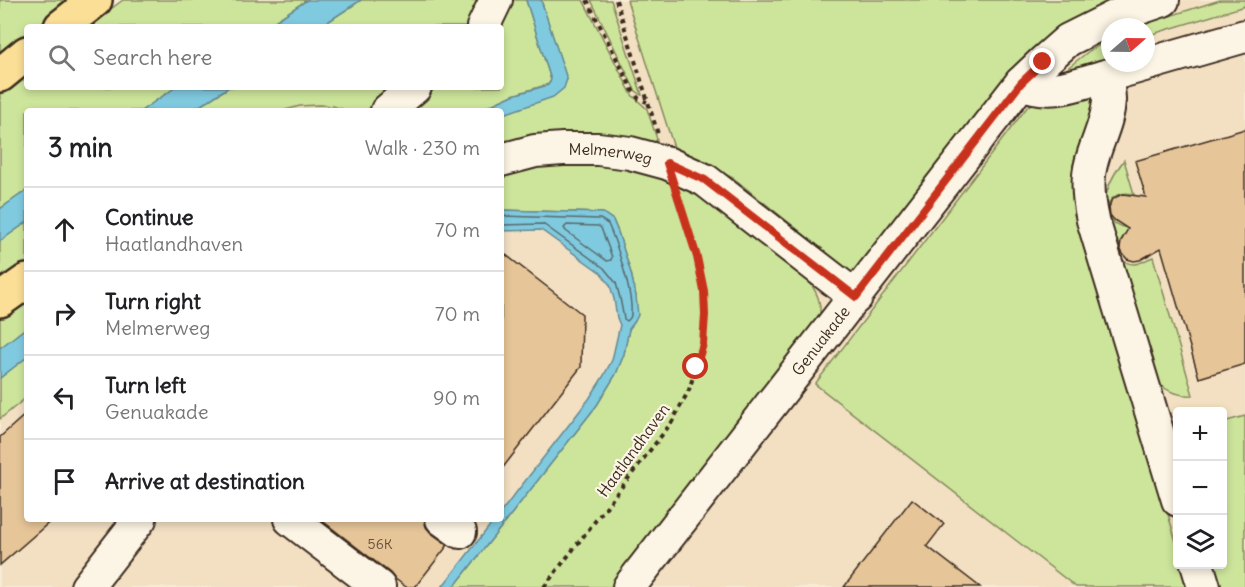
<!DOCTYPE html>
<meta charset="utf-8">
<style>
body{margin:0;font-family:Delius,sans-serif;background:#f2f2f2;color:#202124}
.controls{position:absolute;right:18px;bottom:18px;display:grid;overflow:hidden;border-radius:6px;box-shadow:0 3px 9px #0003}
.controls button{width:54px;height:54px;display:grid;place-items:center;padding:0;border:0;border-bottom:2px solid #e0e0e0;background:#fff;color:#202124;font:30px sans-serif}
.compass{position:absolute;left:1101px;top:18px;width:54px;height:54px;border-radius:50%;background:#fff;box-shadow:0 3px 9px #0003;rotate:70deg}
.stop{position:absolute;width:18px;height:18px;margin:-14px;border:4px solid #c8321e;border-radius:50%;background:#fff}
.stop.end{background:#c8321e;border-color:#fff;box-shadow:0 2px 6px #0008}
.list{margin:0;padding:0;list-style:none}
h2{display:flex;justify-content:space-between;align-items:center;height:78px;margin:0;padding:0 24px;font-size:26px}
h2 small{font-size:20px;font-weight:400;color:#757577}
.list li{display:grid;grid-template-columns:39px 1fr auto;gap:18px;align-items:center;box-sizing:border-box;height:84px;padding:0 24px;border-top:2px solid #e0e0e0}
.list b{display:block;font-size:22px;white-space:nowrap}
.list p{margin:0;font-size:20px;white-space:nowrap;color:#757577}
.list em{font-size:20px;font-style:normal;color:#757577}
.icon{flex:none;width:33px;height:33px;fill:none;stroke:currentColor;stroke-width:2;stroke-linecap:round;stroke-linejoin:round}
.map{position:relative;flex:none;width:1245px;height:587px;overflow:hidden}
.search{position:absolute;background:#fff;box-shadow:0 3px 9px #0003;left:24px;top:24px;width:480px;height:66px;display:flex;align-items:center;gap:15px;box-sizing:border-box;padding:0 21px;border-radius:6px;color:#757577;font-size:22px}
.panel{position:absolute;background:#fff;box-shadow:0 3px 9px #0003;left:24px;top:108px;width:480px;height:414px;border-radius:6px}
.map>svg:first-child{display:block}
.built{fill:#f3e0c3;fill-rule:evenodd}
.green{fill:#cde59b;stroke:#84885c;stroke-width:1.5}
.water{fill:#80cae0;stroke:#648a92;stroke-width:1.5}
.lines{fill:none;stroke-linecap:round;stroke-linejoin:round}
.shore{stroke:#576a6c;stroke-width:1.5}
.building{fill:#e6c598;stroke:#3b2a1e;stroke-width:1.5}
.minor-casing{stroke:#3b2a1e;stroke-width:36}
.highway-casing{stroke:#3b2a1e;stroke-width:38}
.path{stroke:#3b2a1e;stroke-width:4;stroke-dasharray:4.5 4.5;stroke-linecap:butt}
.minor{stroke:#fcf5e5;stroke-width:32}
.highway{stroke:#fbdf96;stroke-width:33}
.route{stroke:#c8321e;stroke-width:8}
.labels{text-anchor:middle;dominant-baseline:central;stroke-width:4.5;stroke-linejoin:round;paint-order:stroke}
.number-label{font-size:14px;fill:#66513c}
.street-label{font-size:16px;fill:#3b2a1e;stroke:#fcf5e5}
</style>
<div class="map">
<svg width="1245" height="587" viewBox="0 0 1245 587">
<rect width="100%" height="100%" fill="#f8ebd6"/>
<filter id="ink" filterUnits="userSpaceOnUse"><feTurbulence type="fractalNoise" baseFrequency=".0167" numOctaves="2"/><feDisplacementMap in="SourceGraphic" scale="12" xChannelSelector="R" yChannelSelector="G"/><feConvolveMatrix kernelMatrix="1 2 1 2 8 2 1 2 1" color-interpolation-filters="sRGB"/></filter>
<g filter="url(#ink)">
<path class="built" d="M338,0H1245V587H0V368L27,346V519H501V111H169L205,87H501V27H297ZM1110,27H1146V63H1110ZM1178,412H1222V564H1178Z"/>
<g class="green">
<polygon points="0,0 72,0 36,27 27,27 27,33 0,56"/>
<polygon points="123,0 307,0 266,27 86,27"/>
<polygon points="361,0 486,0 469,27 320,27"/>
<polygon points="511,0 526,0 551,80 549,84 513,95 478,111 407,111 437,87 501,87 501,27 496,27"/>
<polygon points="541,0 583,0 632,95 647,109 657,139 652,146 501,149 501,115 519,108 567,80"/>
<polygon points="591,0 611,0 642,95 641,95 635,90"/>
<polygon points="627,0 1127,0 966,139 852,273 733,178 675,151"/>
<polygon points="1220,0 1245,0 1245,6 1146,36 1146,27 1135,27"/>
<polygon points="1110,39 1110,56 1086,72 1060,74 1089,51"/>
<polygon points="27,71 27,87 176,87 141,111 27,111 27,190 0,209 0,94"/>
<polygon points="229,87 395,87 366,111 348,111 333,106 319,105 300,106 282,111 192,111"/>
<path d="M1091,95C1095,121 1084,131 1076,154C1072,164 1072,175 1073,187L1177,545L1178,564L1183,565L1190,587H1076L815,384L1028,106L1035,102Z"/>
<path d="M1124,160L1134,194C1102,188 1098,224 1128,228L1129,231C1115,240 1114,263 1134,264C1141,264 1146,259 1153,257L1193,395C1180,396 1169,393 1158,383L1104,206C1106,188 1113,174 1124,160Z"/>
<path d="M586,161L644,170L699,192L729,213L810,283C819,295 822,306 819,321L615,587H454L597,405L616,374L624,354L629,329L635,321L636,296L631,273L618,232L613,220L603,213L501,210V169Z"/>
<polygon points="27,222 27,273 0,292 0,241"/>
<polygon points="27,291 27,327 0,348 0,311"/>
<polygon points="27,357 27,397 0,419 0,378"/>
<polygon points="1245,416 1245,587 1215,587 1208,565 1222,564 1223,422"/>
</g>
<g class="water">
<polygon points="307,0 361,0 320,27 266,27"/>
<polygon points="526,0 541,0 567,79 564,88 553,97 501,115 501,111 478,111 513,95 548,85 551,80"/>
<polygon points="176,87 229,87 192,111 141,111"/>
<polygon points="27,190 27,222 0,241 0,209"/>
<polygon points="501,210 603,213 613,220 618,232 631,273 636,296 638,315 635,321 629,329 624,354 616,374 597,405 454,587 442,587 495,519 501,519 501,512 589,399 603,377 612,360 620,325 617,318 614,299 610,285 601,273 541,230 501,231"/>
<polygon points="27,327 27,357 0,378 0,348"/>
</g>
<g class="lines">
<g class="shore">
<path d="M501,216L600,219L608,224C616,242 633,293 631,313C631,318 630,318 627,321L624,319L620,298L616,283L604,268L543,224L501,225"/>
<polygon points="567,225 598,226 601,228 612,257 611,260 607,261 566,231 564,228"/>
</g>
</g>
<g class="building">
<polygon points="1245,129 1245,364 1199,378 1161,248 1140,260 1134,261 1127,259 1123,254 1120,248 1121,241 1128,229 1114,220 1110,215 1109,208 1111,201 1116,197 1123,194 1146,197 1135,161"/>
<polygon points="501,251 582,314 581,367 501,470"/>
<polygon points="27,413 27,519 53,519 0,565 0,437"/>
<polygon points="912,499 944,524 927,546 980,587 844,587"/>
<polygon points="320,519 424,519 426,527 431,533 448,545 415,587 406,587 394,578 390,573"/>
</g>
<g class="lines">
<g class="minor-casing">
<g id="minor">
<polyline points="483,27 496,0"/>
<polyline points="1106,76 1245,36"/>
<path d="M1021,83C1053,96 1076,84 1106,76C1107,84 1109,92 1109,100C1108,123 1096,142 1091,164C1086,182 1089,202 1093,220L1178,500"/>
<polyline points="387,111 415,87"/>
<path id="s1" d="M501,160L535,151L563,149H598L630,153L667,163L705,180L856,297"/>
<polyline points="290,519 379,587"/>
<polyline points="442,519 460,532"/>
<polyline points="1197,564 1204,587"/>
<polyline points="87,587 140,519"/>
<path id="s2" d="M629,587L1021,83L1043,62L1068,40L1116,16L1163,0"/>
</g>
</g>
<g class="highway-casing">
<g id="highway">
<polyline points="61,27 95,0"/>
<polyline points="0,75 27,53"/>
<polyline points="0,300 27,281"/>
</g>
</g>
<g class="path">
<polyline points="587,0 633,91 639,99 647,102"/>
<polyline points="616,0 658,134"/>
<polyline points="544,587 672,422 689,390 703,344 705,315 704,291 697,257 677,196"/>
</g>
<use href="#minor" class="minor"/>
<use href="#highway" class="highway"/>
</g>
</g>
<g class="lines" filter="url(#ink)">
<polyline class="route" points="696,367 703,344 705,315 704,291 697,257 667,163 705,180 856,297 1021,83 1043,62"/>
</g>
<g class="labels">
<g class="number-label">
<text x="380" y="544">56K</text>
</g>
<g class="street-label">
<text stroke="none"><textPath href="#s1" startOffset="111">Melmerweg</textPath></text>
<text stroke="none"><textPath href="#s2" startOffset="312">Genuakade</textPath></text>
<text transform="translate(633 450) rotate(-54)">Haatlandhaven</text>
</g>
</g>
</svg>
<div class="controls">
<button>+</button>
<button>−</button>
<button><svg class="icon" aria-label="layers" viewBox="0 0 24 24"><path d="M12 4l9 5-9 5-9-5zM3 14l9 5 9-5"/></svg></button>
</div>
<svg class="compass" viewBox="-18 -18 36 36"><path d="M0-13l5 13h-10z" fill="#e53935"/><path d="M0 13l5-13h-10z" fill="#757577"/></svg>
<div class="stop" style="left:696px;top:367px"></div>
<div class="stop end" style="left:1043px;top:62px"></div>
<div class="search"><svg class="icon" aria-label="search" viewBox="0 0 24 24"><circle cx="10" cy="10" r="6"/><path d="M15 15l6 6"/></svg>Search here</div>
<section class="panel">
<h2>3 min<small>Walk · 230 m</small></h2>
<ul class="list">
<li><svg class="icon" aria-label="ahead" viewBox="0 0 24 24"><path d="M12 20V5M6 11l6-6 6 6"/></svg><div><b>Continue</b><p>Haatlandhaven</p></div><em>70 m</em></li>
<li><svg class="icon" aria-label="right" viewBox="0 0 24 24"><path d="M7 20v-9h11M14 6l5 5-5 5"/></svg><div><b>Turn right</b><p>Melmerweg</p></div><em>70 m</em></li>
<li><svg class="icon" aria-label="left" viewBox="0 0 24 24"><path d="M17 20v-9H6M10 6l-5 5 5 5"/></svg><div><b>Turn left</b><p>Genuakade</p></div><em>90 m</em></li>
<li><svg class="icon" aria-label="arrive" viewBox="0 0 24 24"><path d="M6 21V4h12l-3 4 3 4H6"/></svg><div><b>Arrive at destination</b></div></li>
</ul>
</section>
</div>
